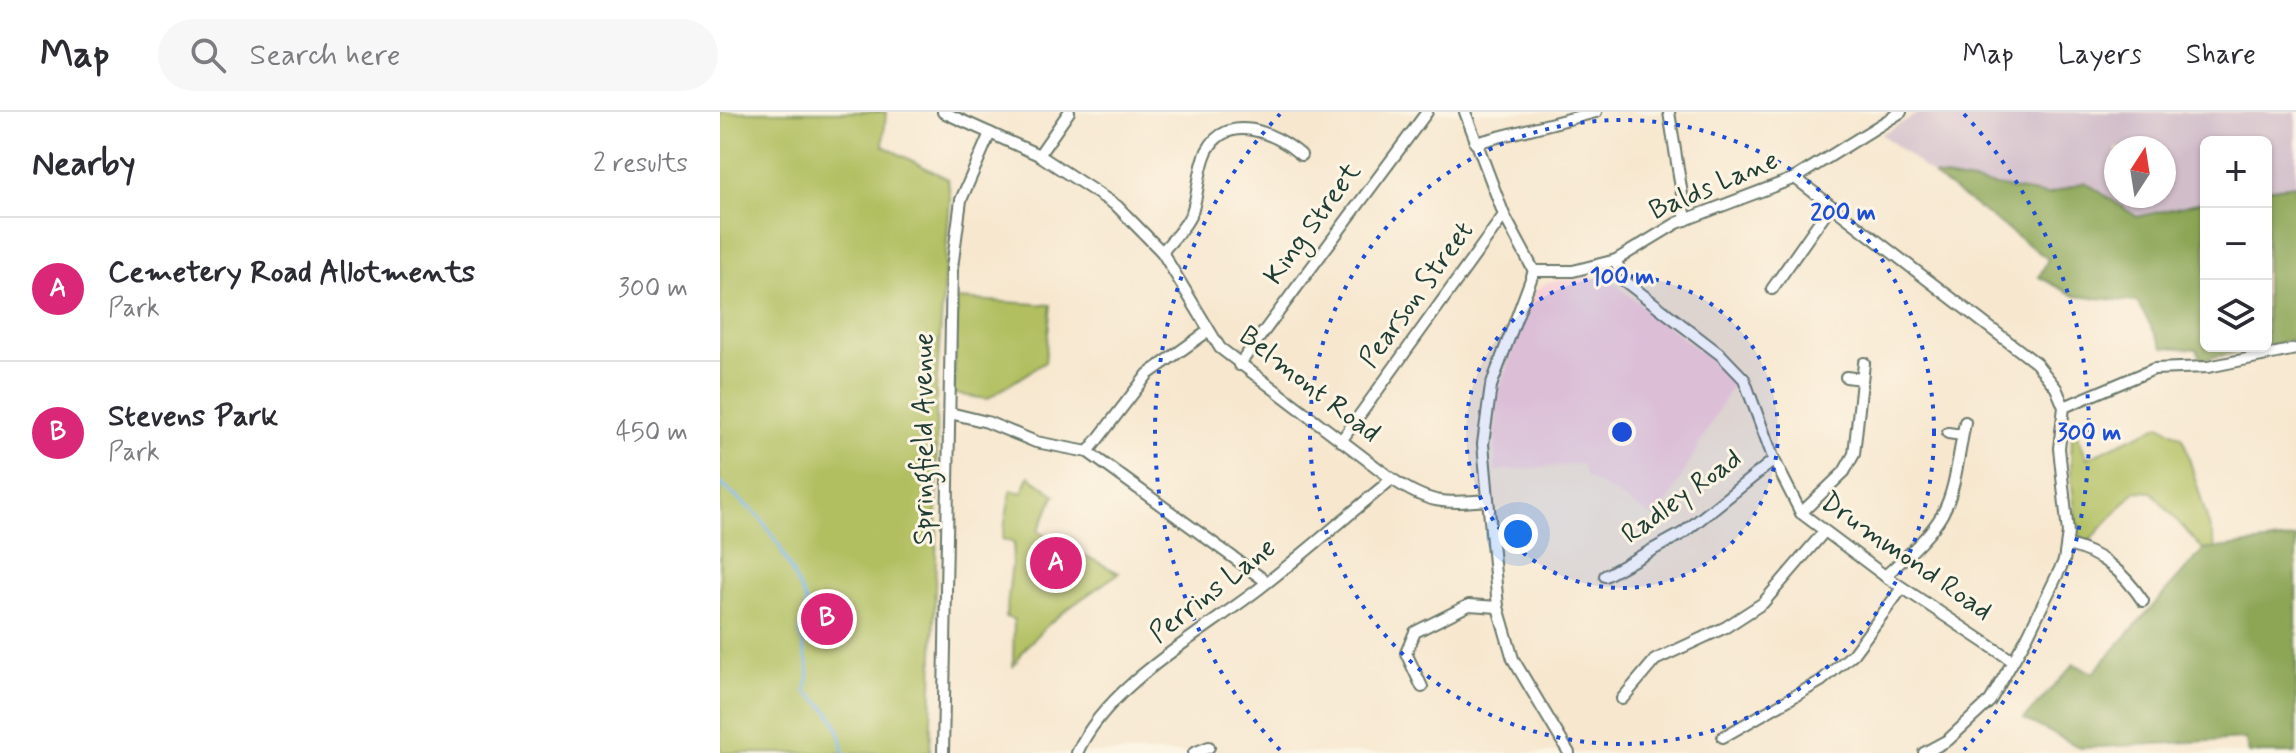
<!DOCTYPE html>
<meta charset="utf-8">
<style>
body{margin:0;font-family:Mynerve,sans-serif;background:#f7f7f7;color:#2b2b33}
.controls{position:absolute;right:24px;top:24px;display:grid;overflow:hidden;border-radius:12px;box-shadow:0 2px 6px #0004}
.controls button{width:72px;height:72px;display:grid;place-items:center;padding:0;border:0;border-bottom:2px solid #e1e1e2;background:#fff;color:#2b2b33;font:40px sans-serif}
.compass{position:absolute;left:1384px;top:24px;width:72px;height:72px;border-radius:50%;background:#fff;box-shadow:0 2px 6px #0004;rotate:12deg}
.you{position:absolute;left:798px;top:422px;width:28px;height:28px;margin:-20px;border:6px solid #fff;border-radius:50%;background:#1a73e8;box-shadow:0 0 0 12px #1a73e833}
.badge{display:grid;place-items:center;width:52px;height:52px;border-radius:50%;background:#db2777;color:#fff;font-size:26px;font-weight:700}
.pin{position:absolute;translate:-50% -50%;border:4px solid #fff;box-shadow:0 2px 8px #0006}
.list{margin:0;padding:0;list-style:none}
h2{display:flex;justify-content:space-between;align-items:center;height:104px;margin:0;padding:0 32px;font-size:34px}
h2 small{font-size:26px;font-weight:400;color:#7c7c81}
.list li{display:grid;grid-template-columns:52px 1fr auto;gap:24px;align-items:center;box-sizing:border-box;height:144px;padding:0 32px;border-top:2px solid #e1e1e2}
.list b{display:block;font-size:30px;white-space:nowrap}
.list p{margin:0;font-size:26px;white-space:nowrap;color:#7c7c81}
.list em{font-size:26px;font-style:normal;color:#7c7c81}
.icon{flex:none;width:44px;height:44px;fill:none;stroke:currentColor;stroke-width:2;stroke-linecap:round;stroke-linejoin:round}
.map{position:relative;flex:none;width:1576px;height:641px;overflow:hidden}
header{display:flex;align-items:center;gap:48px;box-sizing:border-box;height:112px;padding:0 40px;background:#fff;border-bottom:2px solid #e1e1e2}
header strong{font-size:38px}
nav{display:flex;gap:44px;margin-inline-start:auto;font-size:28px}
.search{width:560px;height:72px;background:#f7f7f7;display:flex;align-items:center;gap:20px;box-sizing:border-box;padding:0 28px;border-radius:44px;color:#7c7c81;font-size:30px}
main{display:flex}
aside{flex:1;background:#fff}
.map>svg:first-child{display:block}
.built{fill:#f6cfd8}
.industrial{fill:#d1bdca;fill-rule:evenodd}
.green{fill:#b1bf61;stroke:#687e4a;stroke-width:2}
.forest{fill:#8ca657;stroke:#567246;stroke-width:2}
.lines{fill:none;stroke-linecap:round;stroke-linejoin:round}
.stream{stroke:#77b4ea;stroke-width:3}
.minor-casing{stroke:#6b786a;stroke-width:14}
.minor{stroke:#fff;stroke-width:10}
.ring{fill:none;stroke:#1d4ed8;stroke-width:4;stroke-dasharray:4 8}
.labels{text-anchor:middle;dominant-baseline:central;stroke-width:6;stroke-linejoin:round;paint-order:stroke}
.street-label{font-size:28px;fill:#1f3d34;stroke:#fcf5e5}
.centre{fill:#1d4ed8;stroke:#fcf5e5;stroke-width:4}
.ring-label{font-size:24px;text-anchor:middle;font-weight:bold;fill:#1d4ed8;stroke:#fcf5e5;stroke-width:6;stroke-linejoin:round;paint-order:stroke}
</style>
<header>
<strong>Map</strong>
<div class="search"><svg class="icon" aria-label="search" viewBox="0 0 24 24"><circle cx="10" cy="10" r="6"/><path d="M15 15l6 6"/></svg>Search here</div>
<nav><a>Map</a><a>Layers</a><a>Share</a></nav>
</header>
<main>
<aside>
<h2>Nearby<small>2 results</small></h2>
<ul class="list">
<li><span class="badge">A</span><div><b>Cemetery Road Allotments</b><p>Park</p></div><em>300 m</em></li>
<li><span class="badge">B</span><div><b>Stevens Park</b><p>Park</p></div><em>450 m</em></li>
</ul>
</aside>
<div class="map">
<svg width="1576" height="641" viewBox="0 0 1576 641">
<rect width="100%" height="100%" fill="#fcf5e5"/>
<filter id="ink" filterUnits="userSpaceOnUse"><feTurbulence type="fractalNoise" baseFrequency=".0125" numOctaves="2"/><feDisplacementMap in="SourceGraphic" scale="16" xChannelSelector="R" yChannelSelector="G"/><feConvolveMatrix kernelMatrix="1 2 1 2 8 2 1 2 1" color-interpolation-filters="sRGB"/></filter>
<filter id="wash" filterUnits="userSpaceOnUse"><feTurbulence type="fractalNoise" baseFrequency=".006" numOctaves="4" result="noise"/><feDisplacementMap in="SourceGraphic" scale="32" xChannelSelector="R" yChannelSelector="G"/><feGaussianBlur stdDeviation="1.8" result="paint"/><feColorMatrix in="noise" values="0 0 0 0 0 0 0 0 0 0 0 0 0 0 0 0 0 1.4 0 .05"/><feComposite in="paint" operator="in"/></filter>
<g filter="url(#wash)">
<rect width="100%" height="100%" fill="#f7e7cf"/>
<polygon class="built" points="884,163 1015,268 938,408 866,365 862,352 775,359 777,284 813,181 827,170"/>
<path class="industrial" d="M1201,0H1576V73L1546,77V30H1486V89L1416,105L1365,70L1327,83L1213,63L1161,22ZM1396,36H1444V84H1396Z"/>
<g class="green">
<polygon points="0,0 166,0 163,34 228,67 230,87 216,279 217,413 210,641 0,641"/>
<polygon points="237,187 331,193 325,250 267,287 234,282"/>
<polygon points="1352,310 1367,346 1440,313 1463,326 1496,437 1483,438 1432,380 1415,379 1369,430 1357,422 1351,361"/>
<path d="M309,364L335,383L318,419L332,428L330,434L362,442L399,461C361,488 316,513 293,555L294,508L286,505L294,431L282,427L291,378L302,381Z"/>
</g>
<g class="forest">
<polygon points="1213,63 1327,83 1365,70 1417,105 1486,89 1486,234 1544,234 1481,248 1477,237 1443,235 1417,190 1355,184 1319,165 1328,147"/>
<polygon points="1576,73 1576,227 1546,234 1546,77"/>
<polygon points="1576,426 1576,641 1529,641 1525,627 1361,636 1304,607 1354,552 1373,561 1483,438"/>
</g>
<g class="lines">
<path class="stream" d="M0,371L40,405L60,435L86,490L80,519L89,560L86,580C111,597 120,611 124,641"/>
</g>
</g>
<g filter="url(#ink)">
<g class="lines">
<g class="minor-casing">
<g id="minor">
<path d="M223,0L319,43L397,94L442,140L500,236L672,367C709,392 724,392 768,388"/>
<polyline points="745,0 784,103 814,159"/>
<polyline points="949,0 966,108"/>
<polyline points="755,31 876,0"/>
<polyline points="319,43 349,0"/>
<polyline points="1075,66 1316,251 1336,276 1344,295 1339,336 1348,421 1344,449 1307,525 1270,589 1228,628 1204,641"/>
<path d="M442,140C452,128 466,115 472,100C479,80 478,58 487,39C507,0 555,20 581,43"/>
<polyline points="896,148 902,167 1001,243 1024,267 1054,348 1081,401 1165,464 1293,549"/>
<polyline points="814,159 771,274 763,332 778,495 793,547 849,641"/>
<polyline points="814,159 853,159 896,148 957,111 1075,66 1181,0"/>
<polyline points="1052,177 1109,96"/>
<polyline points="519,253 707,0"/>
<polyline points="1126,265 1142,267"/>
<polyline points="1344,295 1434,257 1488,255 1576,237"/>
<polyline points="230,301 267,310 316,330 368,340 547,470"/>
<polyline points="1228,321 1242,323"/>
<polyline points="621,329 784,103"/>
<polyline points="368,340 428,262 487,220"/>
<polyline points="1081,401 1124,360 1134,342 1144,251"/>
<path d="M1347,433C1381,440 1404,461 1423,489"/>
<polyline points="885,464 963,421 1054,348"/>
<path d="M1165,464C1234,402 1229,399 1245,310"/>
<polyline points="702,575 686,541 695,520 749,493 778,495"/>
<polyline points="902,587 935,548 1006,515 1043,491 1103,421"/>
<polyline points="1003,625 1101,569 1133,542 1182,476"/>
<polyline points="223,641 232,156 241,88 270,21"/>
<path d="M357,641C387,573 482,521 540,476C585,441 628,403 672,367"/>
<polyline points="474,641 489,635"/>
</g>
</g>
<use href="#minor" class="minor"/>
</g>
</g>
<circle cx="902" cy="320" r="156" fill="#1d4ed8" fill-opacity=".12"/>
<g class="ring">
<circle cx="902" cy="320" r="156"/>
<circle cx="902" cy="320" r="312"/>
<path d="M560 638A467 467 0 0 1 560 2M1244 2A467 467 0 0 1 1244 638"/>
</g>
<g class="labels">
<g class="street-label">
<text transform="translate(994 74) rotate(-23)">Balds Lane</text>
<text transform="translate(593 112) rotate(-54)">King Street</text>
<text transform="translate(697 183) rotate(-54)">Pearson Street</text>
<text transform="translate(589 273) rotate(38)">Belmont Road</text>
<text transform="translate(204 327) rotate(-90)">Springfield Avenue</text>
<text transform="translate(962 385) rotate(-36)">Radley Road</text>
<text transform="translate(1186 445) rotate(35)">Drummond Road</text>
<text transform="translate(493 479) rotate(-38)">Perrins Lane</text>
</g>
</g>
<circle cx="902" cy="320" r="12" class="centre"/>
<g class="ring-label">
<text x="1123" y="108">200 m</text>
<text x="902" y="172">100 m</text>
<text x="1369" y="328">300 m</text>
</g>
</svg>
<div class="controls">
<button>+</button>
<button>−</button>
<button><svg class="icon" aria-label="layers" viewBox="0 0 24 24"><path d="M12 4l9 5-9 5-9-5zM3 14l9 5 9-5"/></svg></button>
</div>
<svg class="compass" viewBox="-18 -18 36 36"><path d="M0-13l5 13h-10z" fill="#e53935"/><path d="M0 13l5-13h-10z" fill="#7c7c81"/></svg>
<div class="you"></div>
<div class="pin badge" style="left:336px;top:451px">A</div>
<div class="pin badge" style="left:107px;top:507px">B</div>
</div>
</main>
